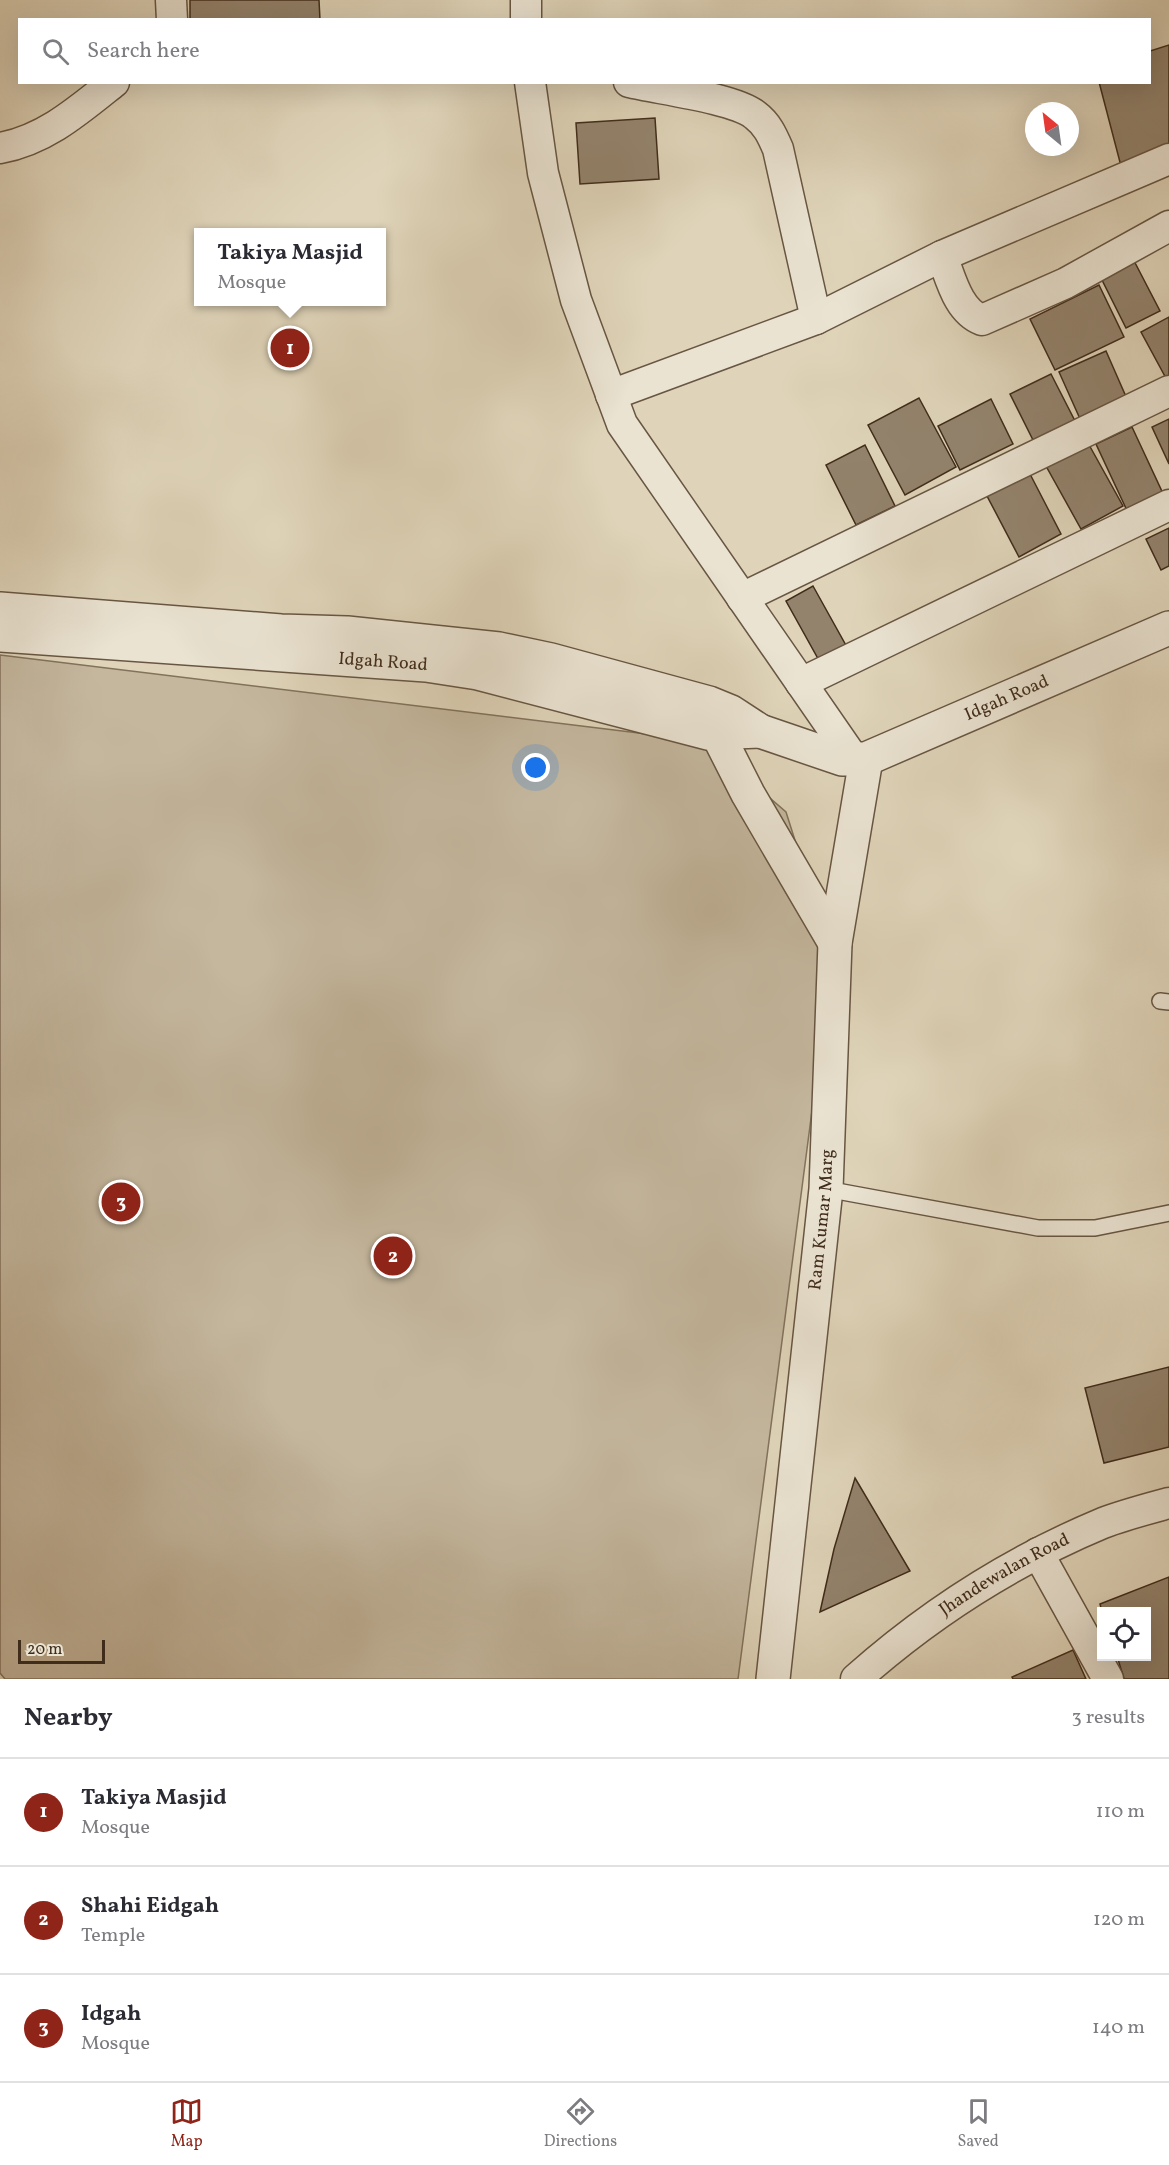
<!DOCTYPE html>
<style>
body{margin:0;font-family:Vollkorn,serif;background:#f2f2f3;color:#2b2b33}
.controls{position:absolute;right:18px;bottom:18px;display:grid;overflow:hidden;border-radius:0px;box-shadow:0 6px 24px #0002}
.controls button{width:54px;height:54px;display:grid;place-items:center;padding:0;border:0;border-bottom:2px solid #e1e1e2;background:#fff;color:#2b2b33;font:30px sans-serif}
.compass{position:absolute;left:1025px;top:102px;width:54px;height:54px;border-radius:50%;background:#fff;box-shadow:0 6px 24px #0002;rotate:331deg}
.scale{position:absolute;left:18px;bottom:15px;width:87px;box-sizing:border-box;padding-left:6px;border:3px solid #402c1b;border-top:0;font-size:16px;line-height:21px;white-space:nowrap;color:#402c1b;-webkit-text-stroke:4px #eae3d2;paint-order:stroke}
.you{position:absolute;left:536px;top:768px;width:21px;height:21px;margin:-15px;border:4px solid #fff;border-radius:50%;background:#1a73e8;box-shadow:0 0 0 9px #1a73e833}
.badge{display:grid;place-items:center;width:39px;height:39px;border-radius:50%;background:#8f2418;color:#fff;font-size:20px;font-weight:700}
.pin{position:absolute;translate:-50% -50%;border:3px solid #fff;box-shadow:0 2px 6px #0006}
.popup{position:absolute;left:194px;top:228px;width:192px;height:78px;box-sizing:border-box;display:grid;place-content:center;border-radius:0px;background:#fff;filter:drop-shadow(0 2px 4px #0005);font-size:20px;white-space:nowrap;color:#7c7c81}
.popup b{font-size:22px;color:#2b2b33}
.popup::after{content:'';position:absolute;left:50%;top:100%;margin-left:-12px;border:12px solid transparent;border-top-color:#fff}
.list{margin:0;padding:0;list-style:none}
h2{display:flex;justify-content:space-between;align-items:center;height:78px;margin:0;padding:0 24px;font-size:26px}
h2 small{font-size:20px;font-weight:400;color:#7c7c81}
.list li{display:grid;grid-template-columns:39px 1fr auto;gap:18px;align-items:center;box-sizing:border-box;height:108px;padding:0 24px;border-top:2px solid #e1e1e2}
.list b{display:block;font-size:22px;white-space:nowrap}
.list p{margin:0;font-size:20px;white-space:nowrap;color:#7c7c81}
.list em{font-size:20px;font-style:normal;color:#7c7c81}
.icon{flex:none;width:33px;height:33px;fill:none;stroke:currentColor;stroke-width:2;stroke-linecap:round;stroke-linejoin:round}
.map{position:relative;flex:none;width:1169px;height:1679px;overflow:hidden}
.search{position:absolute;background:#fff;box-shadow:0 6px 24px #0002;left:18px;right:18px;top:18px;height:66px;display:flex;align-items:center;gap:15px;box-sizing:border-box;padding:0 21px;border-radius:0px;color:#7c7c81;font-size:22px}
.sheet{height:402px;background:#fff}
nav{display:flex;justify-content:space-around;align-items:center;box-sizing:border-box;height:84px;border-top:2px solid #e1e1e2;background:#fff;font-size:16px;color:#7c7c81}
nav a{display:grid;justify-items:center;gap:3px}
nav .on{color:#8f2418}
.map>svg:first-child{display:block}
.green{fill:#c4b79e;stroke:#82725c;stroke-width:1.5}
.building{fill:#93836d;stroke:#402c1b;stroke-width:1.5}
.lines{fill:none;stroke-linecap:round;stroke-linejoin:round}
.service-casing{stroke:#685642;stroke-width:18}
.minor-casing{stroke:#685642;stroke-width:33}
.tertiary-casing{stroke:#685642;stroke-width:36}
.service{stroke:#eae3d2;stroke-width:15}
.minor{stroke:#eae3d2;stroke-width:30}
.tertiary{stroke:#eae3d2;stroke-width:33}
.labels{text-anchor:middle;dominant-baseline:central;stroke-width:5;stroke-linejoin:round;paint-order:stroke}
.street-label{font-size:18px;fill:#402c1b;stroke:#eae3d2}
</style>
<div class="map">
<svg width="1169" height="1679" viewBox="0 0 1169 1679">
<rect width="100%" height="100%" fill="#dfd4b9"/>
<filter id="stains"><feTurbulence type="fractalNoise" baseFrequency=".00333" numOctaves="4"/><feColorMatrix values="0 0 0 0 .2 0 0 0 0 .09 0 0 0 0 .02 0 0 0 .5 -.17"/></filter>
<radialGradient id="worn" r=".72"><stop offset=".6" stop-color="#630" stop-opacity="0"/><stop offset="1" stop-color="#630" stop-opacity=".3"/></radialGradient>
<polygon class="green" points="0,655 704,741 786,812 832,957 738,1679 5,1679 0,1673"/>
<g class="building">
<polygon points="190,0 319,0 320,20 190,20"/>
<polygon points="1169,45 1169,153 1121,166 1099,82 1150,82 1150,51"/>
<polygon points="655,118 659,179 580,184 576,123"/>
<polygon points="1131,255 1160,311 1126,328 1098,272"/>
<polygon points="1099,285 1124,337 1055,370 1030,319"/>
<polygon points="1169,317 1169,379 1167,380 1141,332"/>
<polygon points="1106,351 1127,399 1081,421 1059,372"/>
<polygon points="1051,374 1075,421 1034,442 1010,394"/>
<polygon points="919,398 956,467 905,495 868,425"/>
<polygon points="991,399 1013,444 960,470 938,426"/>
<polygon points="1169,419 1169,464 1152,427"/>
<polygon points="1132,427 1166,500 1130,517 1096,444"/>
<polygon points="1088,443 1123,506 1081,529 1046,466"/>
<polygon points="865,445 895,506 856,525 826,465"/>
<polygon points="1030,474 1061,534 1019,557 987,496"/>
<polygon points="1169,528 1169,566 1161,570 1146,539"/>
<polygon points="813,586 848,649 821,664 786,601"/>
<polygon points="1169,1367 1169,1447 1104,1463 1085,1388"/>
<polygon points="855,1478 910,1571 820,1612 834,1549"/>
<polygon points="1169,1577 1169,1679 1124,1679 1117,1656 1146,1656 1146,1612 1102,1612 1100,1604"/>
<polygon points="1073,1650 1086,1679 1013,1679 1012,1677"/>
</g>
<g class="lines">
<g class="service-casing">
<g id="service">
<polyline points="1160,1001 1169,1002"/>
<polyline points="826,1189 1038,1228 1095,1228 1169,1213"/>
</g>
</g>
<g class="minor-casing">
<g id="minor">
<polyline points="171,0 172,20"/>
<polyline points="526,0 526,20"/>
<polyline points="530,82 543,173 576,300 622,424 855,761"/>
<path d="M629,82C658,89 734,98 755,115C767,124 772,135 778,149L816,319"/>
<path d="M0,148C45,140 79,110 114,82"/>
<path d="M942,256C951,279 958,311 982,320L1066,283L1169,226"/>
<polyline points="611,395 816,319 942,256 1169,159"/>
<polyline points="742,598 1169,391"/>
<polyline points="801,683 1169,505"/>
<polyline points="1038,1553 1108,1679"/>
<path id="s1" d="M856,1679C929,1614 1012,1561 1103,1523C1124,1515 1147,1509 1169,1503"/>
</g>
</g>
<g class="tertiary-casing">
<g id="tertiary">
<path id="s2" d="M0,609L281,631L347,633L499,649L551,660L709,703L731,712L760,731L842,759H866L1169,628"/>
<path id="s3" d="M0,635L426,665L478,673L708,733L760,731"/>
<polyline points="717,733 748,794 835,943"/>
<path id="s4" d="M773,1679L826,1189L835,943L866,759"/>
</g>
</g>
<use href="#service" class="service"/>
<use href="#minor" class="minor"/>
<use href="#tertiary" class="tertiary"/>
</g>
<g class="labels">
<g class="street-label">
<text stroke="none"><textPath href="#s3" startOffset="384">Idgah Road</textPath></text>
<text stroke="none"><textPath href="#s2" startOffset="1040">Idgah Road</textPath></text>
<text stroke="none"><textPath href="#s4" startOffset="462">Ram Kumar Marg</textPath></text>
<text stroke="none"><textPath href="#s1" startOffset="182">Jhandewalan Road</textPath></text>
</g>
</g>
<rect width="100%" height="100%" filter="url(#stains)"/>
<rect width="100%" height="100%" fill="url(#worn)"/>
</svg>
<div class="controls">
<button><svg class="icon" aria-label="locate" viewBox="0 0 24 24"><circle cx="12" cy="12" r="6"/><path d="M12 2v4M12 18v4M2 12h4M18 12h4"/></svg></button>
</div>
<svg class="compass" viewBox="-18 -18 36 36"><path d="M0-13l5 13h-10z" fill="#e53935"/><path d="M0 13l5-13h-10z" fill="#7c7c81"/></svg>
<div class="scale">20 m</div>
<div class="you"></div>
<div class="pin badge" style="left:290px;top:348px">1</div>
<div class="popup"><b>Takiya Masjid</b>Mosque</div>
<div class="pin badge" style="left:393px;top:1256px">2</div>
<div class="pin badge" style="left:121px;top:1202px">3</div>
<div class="search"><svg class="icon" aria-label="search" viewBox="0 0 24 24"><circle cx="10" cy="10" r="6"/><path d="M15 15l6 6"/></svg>Search here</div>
</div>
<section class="sheet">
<h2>Nearby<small>3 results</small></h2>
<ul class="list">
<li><span class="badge">1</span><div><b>Takiya Masjid</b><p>Mosque</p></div><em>110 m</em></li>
<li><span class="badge">2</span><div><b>Shahi Eidgah</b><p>Temple</p></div><em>120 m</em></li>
<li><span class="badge">3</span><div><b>Idgah</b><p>Mosque</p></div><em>140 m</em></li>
</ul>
</section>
<nav>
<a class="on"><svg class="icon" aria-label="map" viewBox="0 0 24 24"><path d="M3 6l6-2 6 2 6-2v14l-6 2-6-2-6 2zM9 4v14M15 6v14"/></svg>Map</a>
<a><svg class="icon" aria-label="directions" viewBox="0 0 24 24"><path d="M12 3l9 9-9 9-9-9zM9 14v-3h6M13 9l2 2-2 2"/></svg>Directions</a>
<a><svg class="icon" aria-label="saved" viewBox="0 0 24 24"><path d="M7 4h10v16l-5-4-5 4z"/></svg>Saved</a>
</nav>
